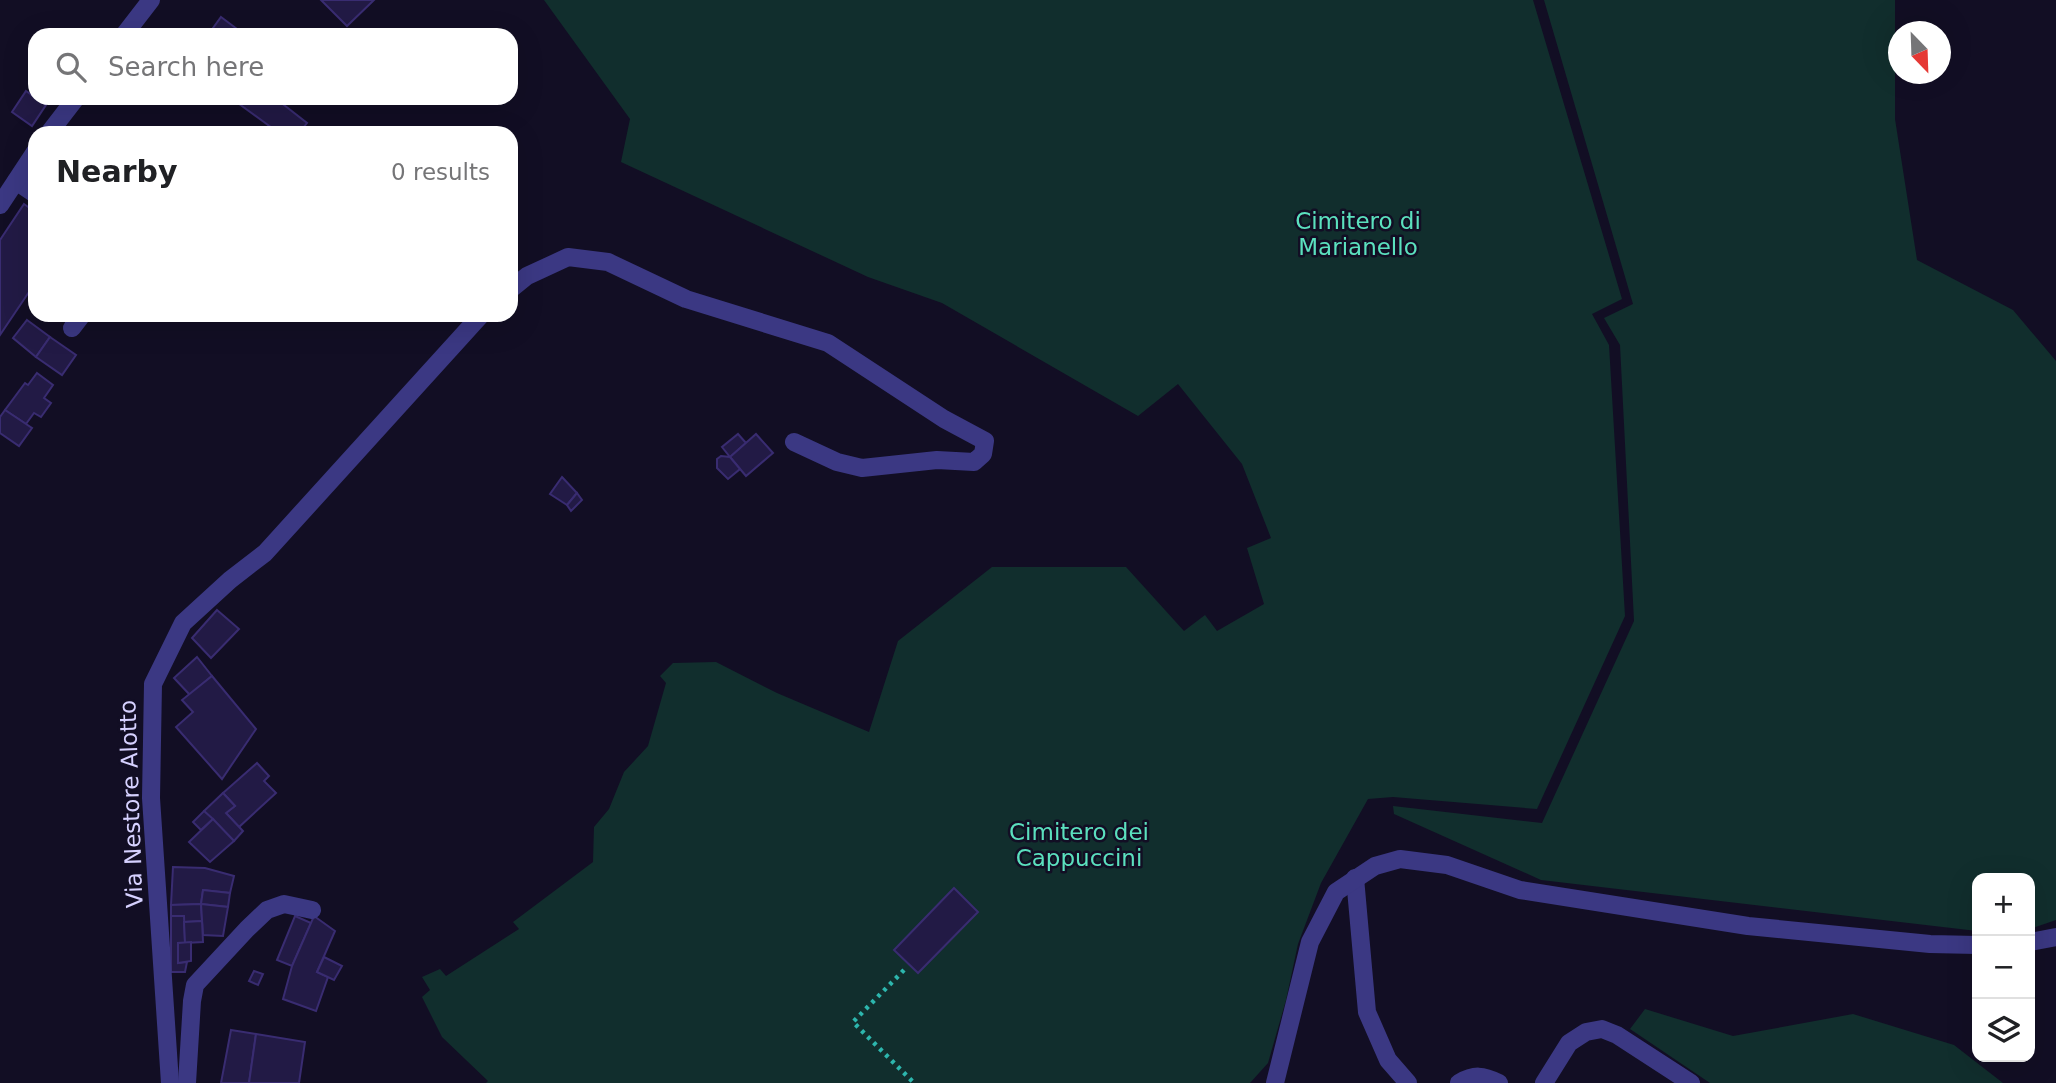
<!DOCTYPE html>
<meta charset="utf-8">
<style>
body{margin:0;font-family:"DejaVu Sans",sans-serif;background:#f2f2f2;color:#202124}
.controls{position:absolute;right:21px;bottom:21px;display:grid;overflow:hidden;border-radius:14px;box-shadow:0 7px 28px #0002}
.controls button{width:63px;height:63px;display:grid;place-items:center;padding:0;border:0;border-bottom:2px solid #e0e0e0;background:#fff;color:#202124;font:35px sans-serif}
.compass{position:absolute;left:1888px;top:21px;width:63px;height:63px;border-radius:50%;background:#fff;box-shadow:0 7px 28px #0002;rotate:157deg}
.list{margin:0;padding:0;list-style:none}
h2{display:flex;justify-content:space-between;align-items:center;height:91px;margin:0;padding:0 28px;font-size:30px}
h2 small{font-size:23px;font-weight:400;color:#757577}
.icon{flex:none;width:38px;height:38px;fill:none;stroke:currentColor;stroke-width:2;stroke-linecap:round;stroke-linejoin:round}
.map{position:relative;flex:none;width:2056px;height:1083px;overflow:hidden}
.search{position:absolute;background:#fff;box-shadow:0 7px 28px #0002;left:28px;top:28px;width:490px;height:77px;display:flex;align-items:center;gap:18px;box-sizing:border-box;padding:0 24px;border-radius:21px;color:#757577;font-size:26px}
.panel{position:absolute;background:#fff;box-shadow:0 7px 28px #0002;left:28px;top:126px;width:490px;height:196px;border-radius:21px}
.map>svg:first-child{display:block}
.green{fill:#112e2d}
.building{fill:#221a45;stroke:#392c71;stroke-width:2}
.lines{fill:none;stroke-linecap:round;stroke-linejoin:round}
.path{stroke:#2db6ad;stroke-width:4.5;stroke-dasharray:3.5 5;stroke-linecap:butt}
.minor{stroke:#3b3883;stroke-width:18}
.labels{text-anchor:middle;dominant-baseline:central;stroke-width:5;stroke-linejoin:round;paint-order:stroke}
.park-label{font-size:23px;fill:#5be0be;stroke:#120e24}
.street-label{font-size:23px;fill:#d6d1ff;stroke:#120e24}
</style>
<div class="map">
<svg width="2056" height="1083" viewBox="0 0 2056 1083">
<rect width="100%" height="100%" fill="#120e24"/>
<g class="green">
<polygon points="544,0 1533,0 1622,299 1592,314 1609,345 1625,616 1537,809 1393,797 1368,799 1321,883 1298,944 1286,1000 1268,1063 1250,1083 486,1083 488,1081 442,1037 422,997 430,990 422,977 440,969 446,976 519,929 513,922 593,862 594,827 609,809 624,772 648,746 666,683 660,676 673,663 716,662 777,693 869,732 898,641 992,567 1126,567 1184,631 1205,615 1217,631 1264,604 1247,548 1271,538 1242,464 1178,384 1138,416 942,303 868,277 621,162 630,119"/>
<polygon points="1544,0 1895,0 1895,119 1917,260 2013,310 2056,361 2056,920 2030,929 2030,878 1977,878 1977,931 1541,880 1394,814 1393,806 1542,823 1634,621 1620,345 1604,318 1633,304"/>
<polygon points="1645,1009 1733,1036 1853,1014 1954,1045 2003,1083 1710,1083 1630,1029"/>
</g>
<g class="building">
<polygon points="321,0 374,0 347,26"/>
<polygon points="221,17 245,35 208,35"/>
<polygon points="26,91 46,105 32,126 12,112"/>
<polygon points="231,98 275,98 307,123 299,133 279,133"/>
<polygon points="24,204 35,212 35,283 0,335 0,240"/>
<polygon points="27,320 50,337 36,357 13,338"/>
<polygon points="50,337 76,355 62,375 36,357"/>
<polygon points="37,373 53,385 44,398 51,403 41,417 34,413 26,424 5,410 25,383 28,385"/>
<polygon points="5,410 32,428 19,446 0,433 0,417"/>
<polygon points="738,434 746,443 730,457 722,447"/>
<polygon points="756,434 773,453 746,476 730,457"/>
<polygon points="721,456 730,457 740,469 728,479 717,468 717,459"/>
<polygon points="562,477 577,493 567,505 550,494"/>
<polygon points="577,493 582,500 571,511 567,505"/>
<polygon points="217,610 239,629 211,658 192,638"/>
<polygon points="197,657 212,676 190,695 174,678"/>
<polygon points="212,676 256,729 222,779 176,727 193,712 182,700"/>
<polygon points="257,763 269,776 264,781 276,793 239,827 226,813 235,806 223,793"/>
<polygon points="223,793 235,806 226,813 243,831 234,841 204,811"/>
<polygon points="204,811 213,819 201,830 193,822"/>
<polygon points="213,819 234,841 210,862 189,842"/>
<polygon points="173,867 205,868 234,876 230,893 203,890 201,904 171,905"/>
<polygon points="954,888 978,912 918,973 894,950"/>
<polygon points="203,890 230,893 228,907 201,904"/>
<polygon points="201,904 202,921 184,922 184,916 171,916 171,905"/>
<polygon points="201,904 228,907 223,936 203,935"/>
<polygon points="171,916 184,916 185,943 178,943 178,963 187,962 185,972 171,972"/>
<polygon points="295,916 311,923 292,966 277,960"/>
<polygon points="314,916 335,931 317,972 328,977 316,1011 283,999 292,966"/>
<polygon points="202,921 203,942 185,943 184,922"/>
<polygon points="191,942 191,961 178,963 178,943"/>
<polygon points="324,957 342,966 334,980 317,972"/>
<polygon points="254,971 263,974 258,985 249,981"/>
<polygon points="231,1030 256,1034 249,1083 221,1083"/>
<polygon points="256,1034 305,1042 299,1083 249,1083"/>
</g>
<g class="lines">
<polyline class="path" points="904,970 853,1022 914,1083"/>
<g class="minor">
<polyline points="124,35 151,0"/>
<polyline points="49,133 76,98"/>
<polyline points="16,181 35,194"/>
<polyline points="0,205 35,152"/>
<polyline points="511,289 527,276 568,257 608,262 686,299 828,343 944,419 985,441 983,454 974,462 937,460 862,468 837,462 794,442"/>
<polyline points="72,328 82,315"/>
<polyline points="1355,878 1367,1012 1388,1060 1408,1083"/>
<polyline points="2030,942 2056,937"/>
<polyline points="170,1083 151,798 153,684 183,623 230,580 265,553 481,315"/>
<polyline points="187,1083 192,1001 195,985 247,929 267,910 284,904 312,910"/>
<polyline points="1275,1083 1310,942 1336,892 1375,866 1400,859 1447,865 1520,890 1748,926 1930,944 1977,945"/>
<path d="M1459,1083C1474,1074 1483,1075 1499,1083"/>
<polyline points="1544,1083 1569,1043 1586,1032 1602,1029 1617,1035 1691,1083"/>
</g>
</g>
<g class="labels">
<g class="park-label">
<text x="1358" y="221">Cimitero di<tspan x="1358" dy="26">Marianello</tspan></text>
<text x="1079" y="832">Cimitero dei<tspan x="1079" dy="26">Cappuccini</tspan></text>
</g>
<g class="street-label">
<text transform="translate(131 804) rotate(-92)">Via Nestore Alotto</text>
</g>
</g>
</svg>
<div class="controls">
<button>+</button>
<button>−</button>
<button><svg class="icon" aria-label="layers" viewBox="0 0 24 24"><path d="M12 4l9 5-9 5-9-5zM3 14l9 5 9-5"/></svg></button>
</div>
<svg class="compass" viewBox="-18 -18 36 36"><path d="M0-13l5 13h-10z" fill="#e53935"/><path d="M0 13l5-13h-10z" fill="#757577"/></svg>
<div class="search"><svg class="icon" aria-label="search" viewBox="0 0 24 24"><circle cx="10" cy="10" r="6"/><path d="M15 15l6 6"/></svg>Search here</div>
<section class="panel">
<h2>Nearby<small>0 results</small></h2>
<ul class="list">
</ul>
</section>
</div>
